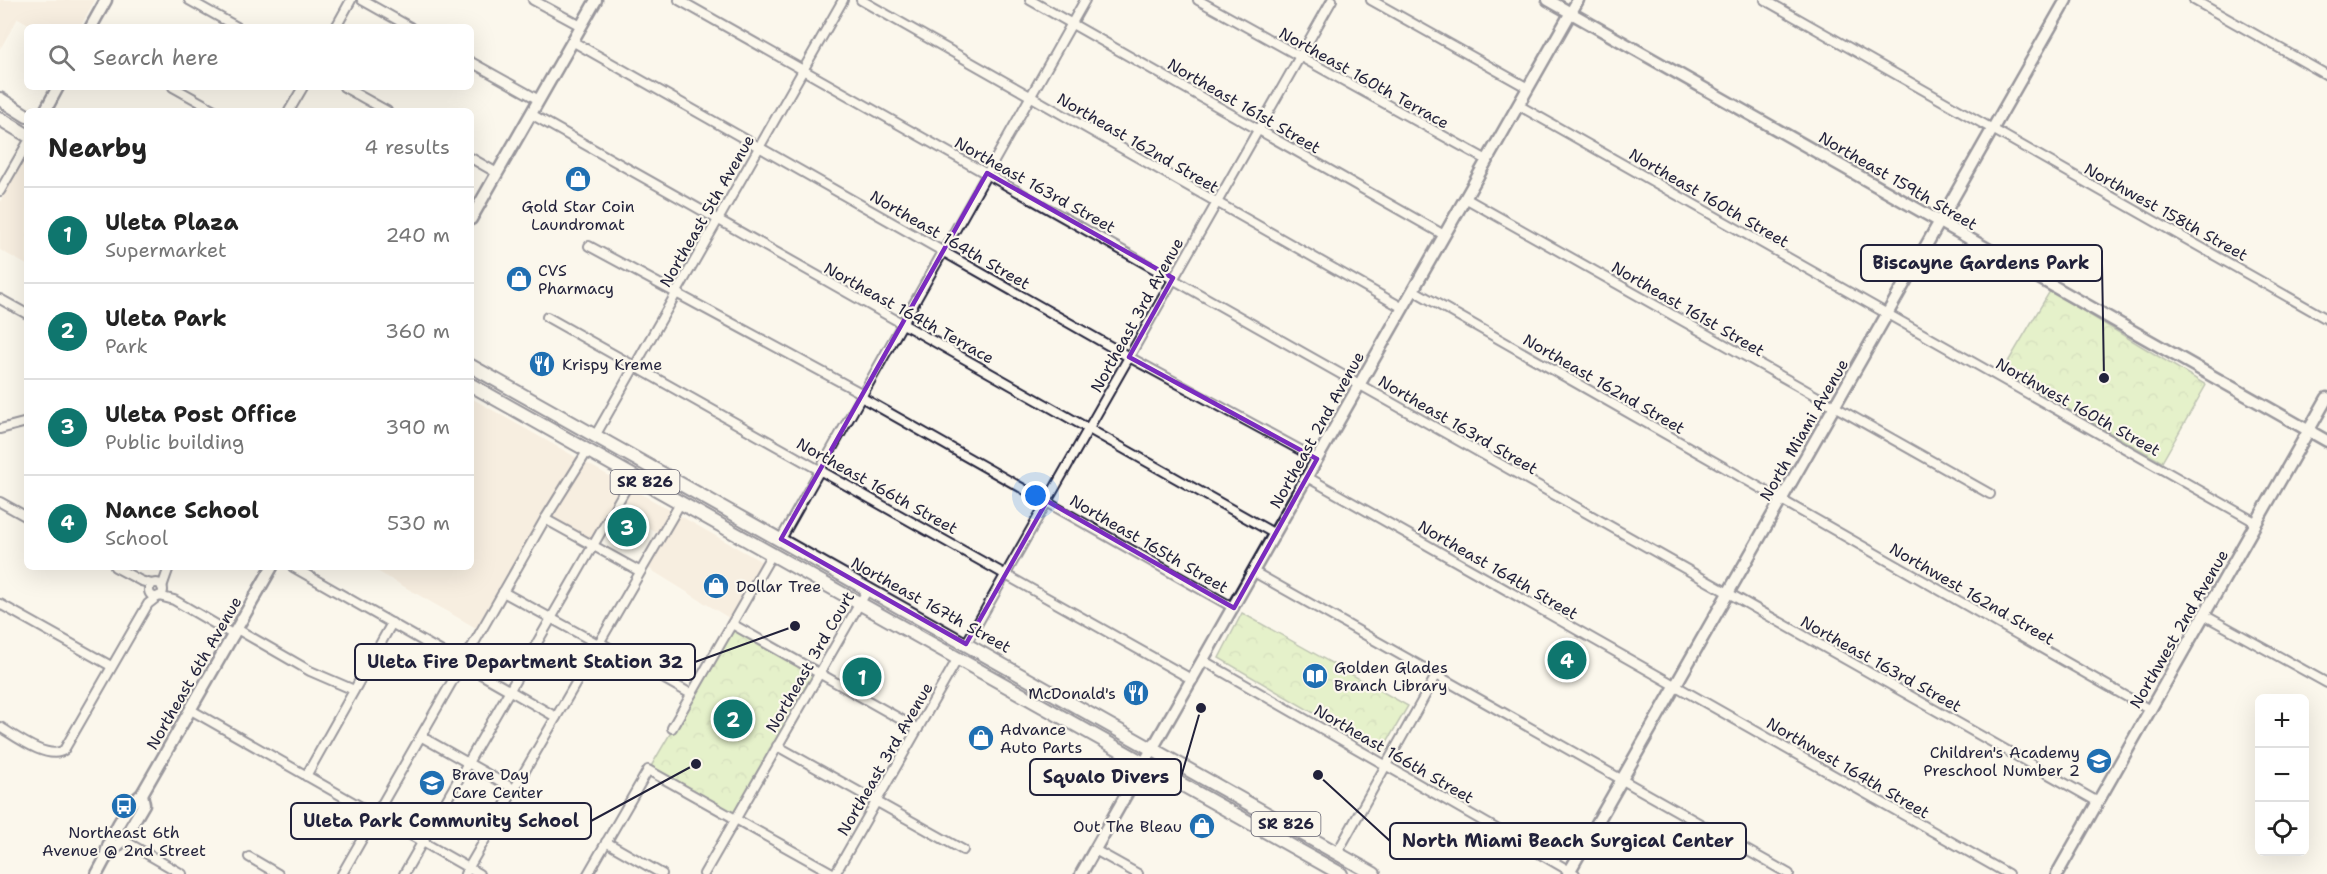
<!DOCTYPE html>
<meta charset="utf-8">
<style>
body{margin:0;font-family:"Shantell Sans",sans-serif;background:#f6f6f6;color:#222}
.controls{position:absolute;right:18px;bottom:18px;display:grid;overflow:hidden;border-radius:9px;box-shadow:0 6px 24px #0002}
.controls button{width:54px;height:54px;display:grid;place-items:center;padding:0;border:0;border-bottom:2px solid #e0e0e0;background:#fff;color:#222;font:30px sans-serif}
.you{position:absolute;left:1036px;top:496px;width:21px;height:21px;margin:-15px;border:4px solid #fff;border-radius:50%;background:#1a73e8;box-shadow:0 0 0 9px #1a73e833}
.badge{display:grid;place-items:center;width:39px;height:39px;border-radius:50%;background:#0f766e;color:#fff;font-size:20px;font-weight:700}
.pin{position:absolute;translate:-50% -50%;border:3px solid #fff;box-shadow:0 2px 6px #0006}
.list{margin:0;padding:0;list-style:none}
h2{display:flex;justify-content:space-between;align-items:center;height:78px;margin:0;padding:0 24px;font-size:26px}
h2 small{font-size:20px;font-weight:400;color:#767676}
.list li{display:grid;grid-template-columns:39px 1fr auto;gap:18px;align-items:center;box-sizing:border-box;height:96px;padding:0 24px;border-top:2px solid #e0e0e0}
.list b{display:block;font-size:22px;white-space:nowrap}
.list p{margin:0;font-size:20px;white-space:nowrap;color:#767676}
.list em{font-size:20px;font-style:normal;color:#767676}
.icon{flex:none;width:33px;height:33px;fill:none;stroke:currentColor;stroke-width:2;stroke-linecap:round;stroke-linejoin:round}
.map{position:relative;flex:none;width:2327px;height:874px;overflow:hidden}
.search{position:absolute;background:#fff;box-shadow:0 6px 24px #0002;left:24px;top:24px;width:450px;height:66px;display:flex;align-items:center;gap:15px;box-sizing:border-box;padding:0 21px;border-radius:9px;color:#767676;font-size:22px}
.panel{position:absolute;background:#fff;box-shadow:0 6px 24px #0002;left:24px;top:108px;width:450px;height:462px;border-radius:9px}
.map>svg:first-child{display:block}
.built{fill:#f2e2d0}
.park{fill:url(#park-crowns);stroke:#76856d;stroke-width:1.5}
.lines{fill:none;stroke-linecap:round;stroke-linejoin:round}
.street-casing{stroke:#22223b;stroke-width:12}
.secondary-casing{stroke:#22223b;stroke-width:15}
.primary-casing{stroke:#22223b;stroke-width:16}
.street{stroke:#fbf7ec;stroke-width:8}
.secondary{stroke:#fbf7ec;stroke-width:10}
.primary{stroke:#fbf7ec;stroke-width:12}
.marked{fill:none;stroke:#7b2cbf;stroke-width:4.5;stroke-linejoin:round}
.labels{text-anchor:middle;dominant-baseline:central;stroke-width:4.5;stroke-linejoin:round;paint-order:stroke}
.shield{fill:#fbf7ec;stroke:#636270;stroke-width:1.5}
.shield-label{font-size:15px;font-weight:bold;fill:#22223b}
.street-label{font-size:16px;fill:#22223b;stroke:#fbf7ec}
.poi-label{font-size:16px;fill:#22223b;stroke:#fbf7ec;text-anchor:start}
.leader{fill:none;stroke:#22223b;stroke-width:2}
.callout-dot{fill:#22223b;stroke:#fbf7ec;stroke-width:2}
.callout{fill:#fbf7ec;stroke:#22223b;stroke-width:2}
.callout-label{font-size:18px;text-anchor:middle;font-weight:bold;fill:#22223b}
</style>
<div class="map">
<svg width="2327" height="874" viewBox="0 0 2327 874">
<defs>
<pattern id="park-crowns" width="20" height="18" patternUnits="userSpaceOnUse" patternTransform="scale(1.5)"><rect width="20" height="18" fill="#cae89f"/><path d="M2 6a3 3 0 1 1 6 0M12 15a3 3 0 1 1 6 0" fill="none" stroke="#adc78a"/></pattern>
</defs>
<rect width="100%" height="100%" fill="#fbf7ec"/>
<filter id="ink" filterUnits="userSpaceOnUse"><feTurbulence type="fractalNoise" baseFrequency=".0167" numOctaves="2"/><feDisplacementMap in="SourceGraphic" scale="12" xChannelSelector="R" yChannelSelector="G"/><feConvolveMatrix kernelMatrix="1 2 1 2 8 2 1 2 1" color-interpolation-filters="sRGB"/></filter>
<g filter="url(#ink)">
<g class="built">
<polygon points="0,0 95,0 80,27 34,27 18,18 0,49"/>
<polygon points="27,154 27,265 0,250 0,202"/>
<polygon points="471,398 762,562 729,618 648,568 666,538 612,506 590,540 542,512 476,628 370,567 471,567"/>
</g>
<g class="park">
<polygon points="2050,291 2206,385 2162,462 2002,372"/>
<polygon points="1242,613 1408,706 1381,752 1219,658"/>
<polygon points="732,628 816,671 734,814 650,768"/>
</g>
<g class="lines">
<g class="street-casing">
<g id="street">
<polyline points="189,0 237,27"/>
<polyline points="362,0 410,27"/>
<polyline points="533,0 581,26"/>
<polyline points="679,0 2098,802"/>
<polyline points="861,0 1403,308"/>
<polyline points="1030,0 1444,235"/>
<polyline points="1198,0 1487,160"/>
<polyline points="1371,0 1528,88"/>
<polyline points="1765,0 2327,319"/>
<polyline points="2194,0 2327,75"/>
<polyline points="336,27 351,0"/>
<polyline points="572,41 1129,357 1317,459"/>
<polyline points="471,62 539,100"/>
<polyline points="173,87 216,111"/>
<polyline points="344,87 387,111"/>
<polyline points="1518,105 2257,523"/>
<polyline points="289,111 303,87"/>
<polyline points="531,114 1275,534"/>
<polyline points="471,158 497,173"/>
<polyline points="0,191 27,144"/>
<polyline points="1465,198 1990,494"/>
<polyline points="589,246 863,394"/>
<polyline points="1413,290 2150,710"/>
<polyline points="0,299 27,314"/>
<polyline points="547,317 1193,680"/>
<polyline points="861,397 1234,608"/>
<polyline points="0,429 27,422"/>
<polyline points="595,436 843,0"/>
<polyline points="1307,477 2008,874"/>
<polyline points="0,502 27,517"/>
<polyline points="545,519 639,571"/>
<polyline points="781,539 1085,0"/>
<polyline points="115,567 141,581 152,584"/>
<polyline points="293,567 556,717"/>
<polyline points="1254,572 1789,874"/>
<circle cx="156" cy="590" r="7"/>
<polyline points="162,587 169,567"/>
<polyline points="503,592 598,644"/>
<polyline points="159,596 174,600 234,635"/>
<polyline points="0,604 111,666"/>
<polyline points="2204,615 2327,683"/>
<polyline points="732,624 918,729"/>
<polyline points="237,629 310,671 354,690"/>
<polyline points="599,642 691,694"/>
<polyline points="966,644 1332,0"/>
<polyline points="1204,661 1575,874"/>
<polyline points="191,710 479,874"/>
<path d="M0,727C15,736 48,761 64,750L148,604L157,597"/>
<polyline points="672,728 772,554"/>
<polyline points="422,737 514,789"/>
<polyline points="777,746 963,850"/>
<polyline points="306,776 392,623"/>
<polyline points="123,840 182,874"/>
<polyline points="606,842 662,874"/>
<polyline points="1095,850 1138,874"/>
<polyline points="1337,853 1437,674"/>
<polyline points="249,857 278,874"/>
<polyline points="342,874 545,519 588,450"/>
<polyline points="404,874 633,476"/>
<polyline points="465,874 681,502"/>
<polyline points="588,874 648,770 834,874"/>
<polyline points="704,874 868,589"/>
<polyline points="835,874 958,658"/>
</g>
</g>
<g class="secondary-casing">
<g id="secondary">
<polyline points="1548,0 2327,441"/>
<polyline points="91,27 106,0"/>
<polyline points="45,111 58,87"/>
<polyline points="471,219 596,0"/>
<path d="M105,859C107,840 127,805 142,794L272,567"/>
<polyline points="97,874 105,859 123,840 144,804 142,794"/>
<polyline points="1081,874 1578,0"/>
<polyline points="1568,874 2066,0"/>
<polyline points="2057,874 2327,398"/>
</g>
</g>
<g class="primary-casing">
<g id="primary">
<polyline points="0,99 27,116"/>
<polyline points="0,119 27,135"/>
<polyline points="471,366 1374,874"/>
<polyline points="471,385 1341,874"/>
</g>
</g>
<use href="#street" class="street"/>
<use href="#secondary" class="secondary"/>
<use href="#primary" class="primary"/>
</g>
</g>
<path d="M0 0H2327V874H0ZM987,173L1173,278L1129,357L1317,459L1234,608L1047,501L966,644L781,539Z" fill="#fbf7ec" fill-opacity=".55" fill-rule="evenodd"/>
<path class="marked" d="M987,173L1173,278L1129,357L1317,459L1234,608L1047,501L966,644L781,539Z"/>
<defs>
<g id="shop-disc" transform="scale(1.35)"><circle r="9.5" fill="#1f6fb2" stroke="#fbf7ec"/><path d="M-5-2.5h2.3a2.7 3.5 0 0 1 5.4 0H5L5.5 6h-11ZM-1.5-2.5h3a1.5 2.3 0 0 0-3 0Z" fill="#fff"/></g>
<g id="restaurant-disc" transform="scale(1.35)"><circle r="9.5" fill="#1f6fb2" stroke="#fbf7ec"/><path d="M-5-6h1v4h1v-4h1v4h1v-4h1v5L-1.5 .5V6h-2V.5L-5-1ZM5-6V6H3V1.5H1.5Q1.5-4 5-6Z" fill="#fff"/></g>
<g id="library-disc" transform="scale(1.35)"><circle r="9.5" fill="#1f6fb2" stroke="#fbf7ec"/><path d="M-6-4Q-3-5.5-.7-3.5V5Q-3 3-6 4ZM6-4Q3-5.5 .7-3.5V5Q3 3 6 4Z" fill="#fff"/></g>
<g id="school-disc" transform="scale(1.35)"><circle r="9.5" fill="#1f6fb2" stroke="#fbf7ec"/><path d="M0-5L7-2L0 1L-7-2ZM-4 1L0 2.5L4 1V4Q0 6-4 4Z" fill="#fff"/></g>
<g id="bus-disc" transform="scale(1.35)"><circle r="9.5" fill="#1f6fb2" stroke="#fbf7ec"/><path d="M-5-6H5V4H4V6H2V4H-2V6H-4V4H-5ZM-3.5-4V0h7V-4ZM-3.5 1.2v1.5H-2V1.2ZM2 1.2v1.5H3.5V1.2Z" fill="#fff"/></g>
</defs>
<g fill-rule="evenodd">
<use href="#shop-disc" x="578" y="179"/>
<use href="#shop-disc" x="519" y="279"/>
<use href="#restaurant-disc" x="542" y="364"/>
<use href="#shop-disc" x="716" y="586"/>
<use href="#library-disc" x="1315" y="676"/>
<use href="#restaurant-disc" x="1136" y="693"/>
<use href="#shop-disc" x="981" y="738"/>
<use href="#school-disc" x="2099" y="761"/>
<use href="#school-disc" x="432" y="783"/>
<use href="#bus-disc" x="124" y="806"/>
<use href="#shop-disc" x="1202" y="826"/>
</g>
<g class="labels">
<g class="shield">
<rect x="610.5" y="470" width="69" height="24" rx="4.5"/>
<rect x="1251.5" y="812" width="69" height="24" rx="4.5"/>
</g>
<g class="shield-label">
<text x="645" y="482">SR 826</text>
<text x="1286" y="824">SR 826</text>
</g>
<g class="street-label">
<text transform="translate(1364 78) rotate(29)">Northeast 160th Terrace</text>
<text transform="translate(1244 106) rotate(30)">Northeast 161st Street</text>
<text transform="translate(1138 143) rotate(30)">Northeast 162nd Street</text>
<text transform="translate(1898 181) rotate(30)">Northeast 159th Street</text>
<text transform="translate(1035 185) rotate(29)">Northeast 163rd Street</text>
<text transform="translate(1709 198) rotate(30)">Northeast 160th Street</text>
<text transform="translate(707 211) rotate(-60)">Northeast 5th Avenue</text>
<text transform="translate(2166 212) rotate(29)">Northwest 158th Street</text>
<text transform="translate(950 240) rotate(30)">Northeast 164th Street</text>
<text transform="translate(1688 309) rotate(30)">Northeast 161st Street</text>
<text transform="translate(909 313) rotate(29)">Northeast 164th Terrace</text>
<text transform="translate(1137 315) rotate(-61)">Northeast 3rd Avenue</text>
<text transform="translate(1604 384) rotate(30)">Northeast 162nd Street</text>
<text transform="translate(2078 407) rotate(29)">Northwest 160th Street</text>
<text transform="translate(1458 425) rotate(30)">Northeast 163rd Street</text>
<text transform="translate(1317 430) rotate(-61)">Northeast 2nd Avenue</text>
<text transform="translate(1804 430) rotate(-60)">North Miami Avenue</text>
<text transform="translate(877 486) rotate(29)">Northeast 166th Street</text>
<text transform="translate(1149 544) rotate(30)">Northeast 165th Street</text>
<text transform="translate(1498 570) rotate(30)">Northeast 164th Street</text>
<text transform="translate(1972 594) rotate(30)">Northwest 162nd Street</text>
<text transform="translate(931 605) rotate(29)">Northeast 167th Street</text>
<text transform="translate(2179 629) rotate(-60)">Northwest 2nd Avenue</text>
<text transform="translate(810 662) rotate(-60)">Northeast 3rd Court</text>
<text transform="translate(1881 664) rotate(29)">Northeast 163rd Street</text>
<text transform="translate(194 673) rotate(-60)">Northeast 6th Avenue</text>
<text transform="translate(1394 754) rotate(30)">Northeast 166th Street</text>
<text transform="translate(885 759) rotate(-60)">Northeast 3rd Avenue</text>
<text transform="translate(1848 768) rotate(30)">Northwest 164th Street</text>
</g>
<g class="poi-label">
<text x="578" y="206" text-anchor="middle">Gold Star Coin<tspan x="578" dy="18">Laundromat</tspan></text>
<text x="538" y="270">CVS<tspan x="538" dy="18">Pharmacy</tspan></text>
<text x="562" y="364">Krispy Kreme</text>
<text x="736" y="586">Dollar Tree</text>
<text x="1334" y="667">Golden Glades<tspan x="1334" dy="18">Branch Library</tspan></text>
<text x="1116" y="693" text-anchor="end">McDonald's</text>
<text x="1000" y="729">Advance<tspan x="1000" dy="18">Auto Parts</tspan></text>
<text x="2080" y="752" text-anchor="end">Children's Academy<tspan x="2080" dy="18">Preschool Number 2</tspan></text>
<text x="452" y="774">Brave Day<tspan x="452" dy="18">Care Center</tspan></text>
<text x="1182" y="826" text-anchor="end">Out The Bleau</text>
<text x="124" y="832" text-anchor="middle">Northeast 6th<tspan x="124" dy="18">Avenue @ 2nd Street</tspan></text>
</g>
</g>
<path class="leader" d="M2104 378L2102 263M795 626L695 662M1201 708L1181 777M696 764L591 821M1318 775L1390 841"/>
<g class="callout-dot">
<circle cx="2104" cy="378" r="6"/>
<circle cx="795" cy="626" r="6"/>
<circle cx="1201" cy="708" r="6"/>
<circle cx="696" cy="764" r="6"/>
<circle cx="1318" cy="775" r="6"/>
</g>
<g class="callout">
<rect x="1861" y="245" width="241" height="36" rx="6"/>
<rect x="355" y="644" width="340" height="36" rx="6"/>
<rect x="1030" y="759" width="151" height="36" rx="6"/>
<rect x="291" y="803" width="300" height="36" rx="6"/>
<rect x="1390" y="823" width="356" height="36" rx="6"/>
</g>
<g class="callout-label">
<text x="1981" y="269">Biscayne Gardens Park</text>
<text x="525" y="668">Uleta Fire Department Station 32</text>
<text x="1106" y="783">Squalo Divers</text>
<text x="441" y="827">Uleta Park Community School</text>
<text x="1568" y="847">North Miami Beach Surgical Center</text>
</g>
</svg>
<div class="controls">
<button>+</button>
<button>−</button>
<button><svg class="icon" aria-label="locate" viewBox="0 0 24 24"><circle cx="12" cy="12" r="6"/><path d="M12 2v4M12 18v4M2 12h4M18 12h4"/></svg></button>
</div>
<div class="you"></div>
<div class="pin badge" style="left:862px;top:677px">1</div>
<div class="pin badge" style="left:733px;top:719px">2</div>
<div class="pin badge" style="left:627px;top:527px">3</div>
<div class="pin badge" style="left:1567px;top:660px">4</div>
<div class="search"><svg class="icon" aria-label="search" viewBox="0 0 24 24"><circle cx="10" cy="10" r="6"/><path d="M15 15l6 6"/></svg>Search here</div>
<section class="panel">
<h2>Nearby<small>4 results</small></h2>
<ul class="list">
<li><span class="badge">1</span><div><b>Uleta Plaza</b><p>Supermarket</p></div><em>240 m</em></li>
<li><span class="badge">2</span><div><b>Uleta Park</b><p>Park</p></div><em>360 m</em></li>
<li><span class="badge">3</span><div><b>Uleta Post Office</b><p>Public building</p></div><em>390 m</em></li>
<li><span class="badge">4</span><div><b>Nance School</b><p>School</p></div><em>530 m</em></li>
</ul>
</section>
</div>
